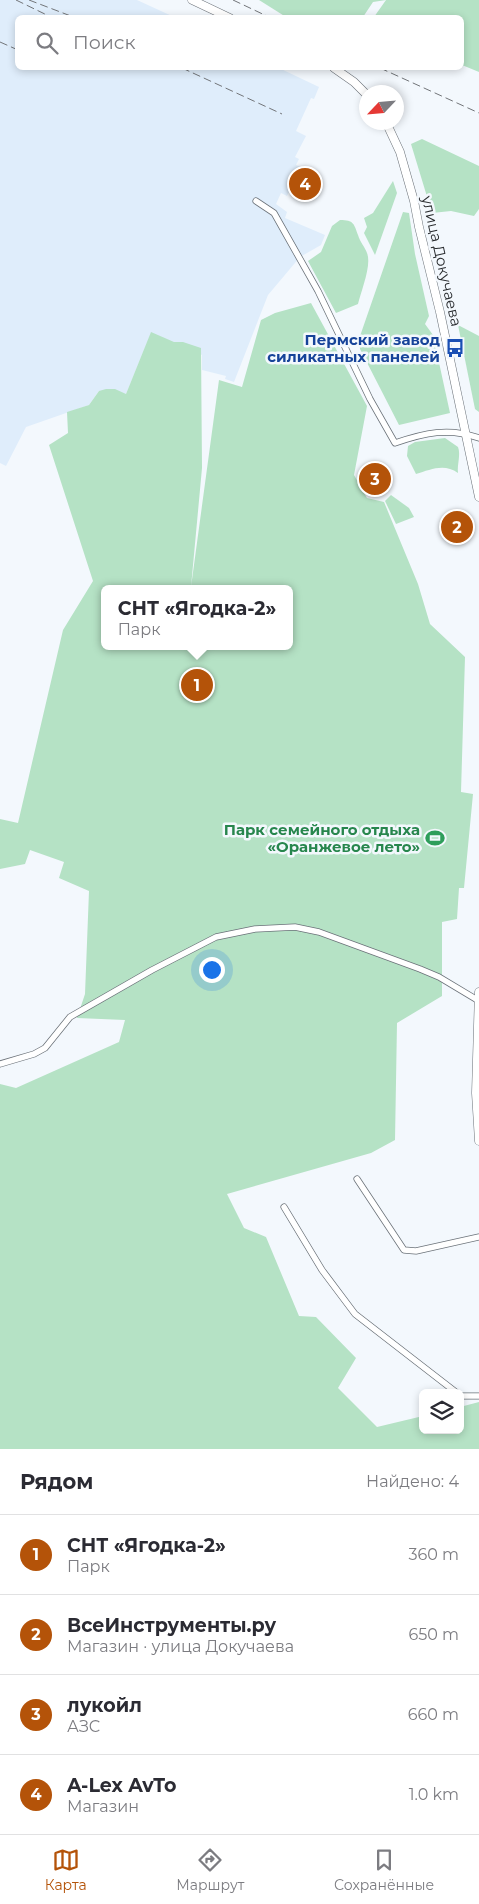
<!DOCTYPE html>
<html lang="ru">
<meta charset="utf-8">
<style>
body{margin:0;font-family:Montserrat,sans-serif;background:#f7f7f7;color:#2b2b33}
.controls{position:absolute;right:15px;bottom:15px;display:grid;overflow:hidden;border-radius:8px;box-shadow:0 2px 8px #0003}
.controls button{width:45px;height:45px;display:grid;place-items:center;padding:0;border:0;border-bottom:1px solid #e1e1e2;background:#fff;color:#2b2b33;font:25px sans-serif}
.compass{position:absolute;left:359px;top:85px;width:45px;height:45px;border-radius:50%;background:#fff;box-shadow:0 2px 8px #0003;rotate:244deg}
.you{position:absolute;left:211px;top:969px;width:18px;height:18px;margin:-12px;border:4px solid #fff;border-radius:50%;background:#1a73e8;box-shadow:0 0 0 8px #1a73e833}
.badge{display:grid;place-items:center;width:32px;height:32px;border-radius:50%;background:#b45309;color:#fff;font-size:16px;font-weight:700}
.pin{position:absolute;translate:-50% -50%;border:2px solid #fff;box-shadow:0 1px 5px #0006}
.popup{position:absolute;left:101px;top:585px;width:192px;height:65px;box-sizing:border-box;display:grid;place-content:center;border-radius:8px;background:#fff;filter:drop-shadow(0 1px 4px #0005);font-size:16px;white-space:nowrap;color:#7c7c81}
.popup b{font-size:19px;color:#2b2b33}
.popup::after{content:'';position:absolute;left:50%;top:100%;margin-left:-10px;border:10px solid transparent;border-top-color:#fff}
.list{margin:0;padding:0;list-style:none}
h2{display:flex;justify-content:space-between;align-items:center;height:65px;margin:0;padding:0 20px;font-size:21px}
h2 small{font-size:16px;font-weight:400;color:#7c7c81}
.list li{display:grid;grid-template-columns:32px 1fr auto;gap:15px;align-items:center;box-sizing:border-box;height:80px;padding:0 20px;border-top:1px solid #e1e1e2}
.list b{display:block;font-size:19px;white-space:nowrap}
.list p{margin:0;font-size:16px;white-space:nowrap;color:#7c7c81}
.list em{font-size:16px;font-style:normal;color:#7c7c81}
.icon{flex:none;width:28px;height:28px;fill:none;stroke:currentColor;stroke-width:2;stroke-linecap:round;stroke-linejoin:round}
.map{position:relative;flex:none;width:479px;height:1449px;overflow:hidden}
.search{position:absolute;background:#fff;box-shadow:0 2px 8px #0003;left:15px;right:15px;top:15px;height:55px;display:flex;align-items:center;gap:12px;box-sizing:border-box;padding:0 18px;border-radius:8px;color:#7c7c81;font-size:19px}
.sheet{height:385px;background:#fff}
nav{display:flex;justify-content:space-around;align-items:center;box-sizing:border-box;height:70px;border-top:1px solid #e1e1e2;background:#fff;font-size:14px;color:#7c7c81}
nav a{display:grid;justify-items:center;gap:2px}
nav .on{color:#b45309}
.map>svg:first-child{display:block}
.built{fill:#dfedfb}
.green{fill:#b5e2c5;fill-rule:evenodd}
.lines{fill:none;stroke-linecap:round;stroke-linejoin:round}
.minor-casing{stroke:#6b7279;stroke-width:7}
.secondary-casing{stroke:#6b7279;stroke-width:9}
.minor{stroke:#fff;stroke-width:5.5}
.secondary{stroke:#fff;stroke-width:8}
.rail{stroke:#727579;stroke-width:1;stroke-dasharray:8 4;stroke-linecap:butt}
.labels{text-anchor:middle;dominant-baseline:central;stroke-width:5;stroke-linejoin:round;paint-order:stroke}
.street-label{font-size:15px;fill:#282b2e;stroke:#f3f8fd}
.transit-label{font-size:15px;font-weight:bold;fill:#164399;stroke:#f3f8fd;text-anchor:end}
.leisure-label{font-size:15px;font-weight:bold;fill:#27864d;stroke:#f3f8fd;text-anchor:end}
</style>
<div class="map">
<svg width="479" height="1449" viewBox="0 0 479 1449">
<rect width="100%" height="100%" fill="#f3f8fd"/>
<polygon class="built" points="0,0 137,0 174,17 18,18 18,68 279,68 319,87 314,99 311,98 296,131 306,136 295,157 299,159 296,165 301,167 287,196 281,193 276,204 287,212 285,218 325,235 321,245 300,257 268,295 234,382 225,379 226,376 202,370 202,355 151,333 126,394 99,391 89,405 26,427 6,466 0,463"/>
<g class="green">
<polygon points="259,0 479,0 479,72 462,65 462,18 374,17 386,0 373,2 363,17 286,17"/>
<polygon points="422,139 479,166 479,209 474,216 451,211 432,213 411,144"/>
<polygon points="393,181 397,193 375,255 364,233 367,227 364,218 373,213"/>
<polygon points="403,212 409,213 415,254 429,316 425,324 433,335 450,413 399,425 360,349 359,339"/>
<path d="M340,220C354,220 354,224 358,235C360,242 365,247 367,253C372,265 361,291 358,304L336,313L308,261L321,252L332,226Z"/>
<path d="M311,303L367,406L354,475L367,498L384,502L418,584L430,624L465,657L461,792L473,794L464,888H459L457,919L442,922V996L397,1023L395,1140L371,1153L227,1194L244,1228L266,1237L299,1316L316,1317L356,1358L338,1388L377,1427L423,1416V1430H460V1407L479,1402V1449H0V1084L16,1088L119,1042L125,1020L77,1018L85,994L89,891L59,878L64,862L30,850L25,864L0,869V819L18,823L63,630L93,581L49,445L68,433L67,412L89,405L99,391L106,389H115L126,394L151,332L174,342H183L201,348L202,468L191,587L219,380L242,387L261,320L275,313ZM104,589H290V646H104Z"/>
<polygon points="458,325 479,336 479,412 475,409"/>
<path d="M445,438L458,447C461,455 457,464 458,473C444,463 430,470 416,474L407,456L408,446L415,442Z"/>
<polygon points="391,495 409,508 414,517 396,524 385,501"/>
</g>
<g class="lines">
<g class="minor-casing">
<g id="minor">
<path d="M256,201L274,213L318,291L370,399L395,443C424,433 449,427 479,438"/>
<polyline points="0,1064 34,1054 45,1048 70,1017 152,970 216,937 255,929 295,927 319,932 420,969 439,977 479,1001"/>
<polyline points="357,1179 404,1250 416,1251 479,1237"/>
<polyline points="284,1207 322,1270 355,1314 457,1393"/>
<polyline points="460,1396 479,1396"/>
</g>
</g>
<g class="secondary-casing">
<g id="secondary">
<polyline points="192,0 230,18"/>
<polyline points="334,68 354,82 366,94"/>
<polyline points="386,122 400,152 414,201 419,227 440,312 479,497"/>
<polyline points="479,992 476,1093 479,1141"/>
</g>
</g>
<use href="#minor" class="minor"/>
<use href="#secondary" class="secondary"/>
<g class="rail">
<polyline points="16,0 53,18"/>
<polyline points="29,0 76,18"/>
<polyline points="233,0 271,18"/>
<polyline points="0,42 18,50"/>
<polyline points="182,68 282,114"/>
<polyline points="380,68 479,113"/>
</g>
</g>
<defs>
<g id="bus-bare" transform="scale(1.5)"><path d="M-5-6H5V4H4V6H2V4H-2V6H-4V4H-5ZM-3.5-4V0h7V-4ZM-3.5 1.2v1.5H-2V1.2ZM2 1.2v1.5H3.5V1.2Z" fill="#1a4fb4" stroke="#f3f8fd" stroke-width="2.5" paint-order="stroke"/></g>
<g id="stadium-bare" transform="scale(1.5)"><path d="M0-5a6.5 5 0 1 0 0 10a6.5 5 0 1 0 0-10ZM-3.5-1.8h7v3.6h-7Z" fill="#2e9e5b" stroke="#f3f8fd" stroke-width="2.5" paint-order="stroke"/></g>
</defs>
<g fill-rule="evenodd">
<use href="#bus-bare" x="455" y="348"/>
<use href="#stadium-bare" x="435" y="838"/>
</g>
<g class="labels">
<g class="street-label">
<text transform="translate(442 261) rotate(77)">улица Докучаева</text>
</g>
<g class="transit-label">
<text x="440" y="339">Пермский завод<tspan x="440" dy="17">силикатных панелей</tspan></text>
</g>
<g class="leisure-label">
<text x="420" y="829">Парк семейного отдыха<tspan x="420" dy="17">«Оранжевое лето»</tspan></text>
</g>
</g>
</svg>
<div class="controls">
<button><svg class="icon" aria-label="layers" viewBox="0 0 24 24"><path d="M12 4l9 5-9 5-9-5zM3 14l9 5 9-5"/></svg></button>
</div>
<svg class="compass" viewBox="-18 -18 36 36"><path d="M0-13l5 13h-10z" fill="#e53935"/><path d="M0 13l5-13h-10z" fill="#7c7c81"/></svg>
<div class="you"></div>
<div class="pin badge" style="left:197px;top:685px">1</div>
<div class="popup"><b>СНТ «Ягодка-2»</b>Парк</div>
<div class="pin badge" style="left:457px;top:527px">2</div>
<div class="pin badge" style="left:375px;top:479px">3</div>
<div class="pin badge" style="left:305px;top:184px">4</div>
<div class="search"><svg class="icon" aria-label="search" viewBox="0 0 24 24"><circle cx="10" cy="10" r="6"/><path d="M15 15l6 6"/></svg>Поиск</div>
</div>
<section class="sheet">
<h2>Рядом<small>Найдено: 4</small></h2>
<ul class="list">
<li><span class="badge">1</span><div><b>СНТ «Ягодка-2»</b><p>Парк</p></div><em>360 m</em></li>
<li><span class="badge">2</span><div><b>ВсеИнструменты.ру</b><p>Магазин · улица Докучаева</p></div><em>650 m</em></li>
<li><span class="badge">3</span><div><b>лукойл</b><p>АЗС</p></div><em>660 m</em></li>
<li><span class="badge">4</span><div><b>A-Lex AvTo</b><p>Магазин</p></div><em>1.0 km</em></li>
</ul>
</section>
<nav>
<a class="on"><svg class="icon" aria-label="map" viewBox="0 0 24 24"><path d="M3 6l6-2 6 2 6-2v14l-6 2-6-2-6 2zM9 4v14M15 6v14"/></svg>Карта</a>
<a><svg class="icon" aria-label="directions" viewBox="0 0 24 24"><path d="M12 3l9 9-9 9-9-9zM9 14v-3h6M13 9l2 2-2 2"/></svg>Маршрут</a>
<a><svg class="icon" aria-label="saved" viewBox="0 0 24 24"><path d="M7 4h10v16l-5-4-5 4z"/></svg>Сохранённые</a>
</nav>
